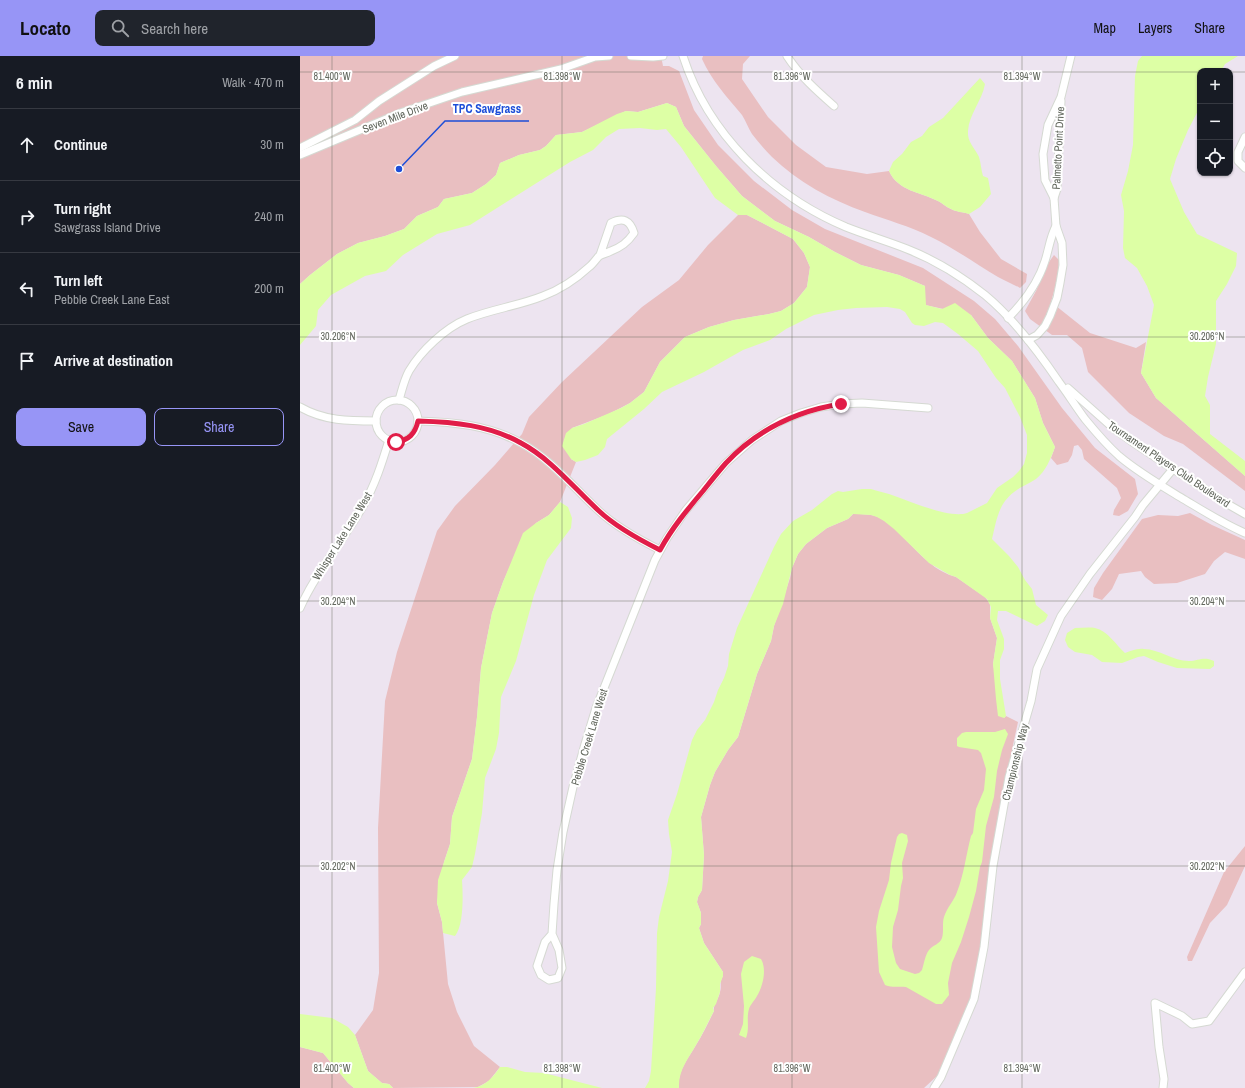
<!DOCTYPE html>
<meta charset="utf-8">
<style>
body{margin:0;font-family:"Archivo Narrow",sans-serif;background:#20242c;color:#f1f3f6}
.controls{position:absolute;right:12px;top:12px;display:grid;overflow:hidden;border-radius:8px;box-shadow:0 1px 3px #0004}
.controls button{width:36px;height:36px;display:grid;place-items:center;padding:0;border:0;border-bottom:1px solid #363941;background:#171b24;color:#f1f3f6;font:20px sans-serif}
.stop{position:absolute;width:12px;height:12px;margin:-9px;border:3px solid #e11d48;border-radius:50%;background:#fff}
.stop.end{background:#e11d48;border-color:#fff;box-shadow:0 1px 4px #0008}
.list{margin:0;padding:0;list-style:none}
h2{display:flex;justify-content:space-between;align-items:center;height:52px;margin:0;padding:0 16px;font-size:17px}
h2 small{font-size:13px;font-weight:400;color:#9ea1a6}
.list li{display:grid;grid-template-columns:26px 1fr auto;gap:12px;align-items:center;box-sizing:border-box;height:72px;padding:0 16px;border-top:1px solid #363941}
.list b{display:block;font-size:15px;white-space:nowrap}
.list p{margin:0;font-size:13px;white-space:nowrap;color:#9ea1a6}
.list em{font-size:13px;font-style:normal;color:#9ea1a6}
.actions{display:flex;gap:8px;padding:12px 16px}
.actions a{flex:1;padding:9px 0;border:1px solid #9795f6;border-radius:8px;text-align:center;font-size:14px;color:#9795f6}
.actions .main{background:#9795f6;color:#111}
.icon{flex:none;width:22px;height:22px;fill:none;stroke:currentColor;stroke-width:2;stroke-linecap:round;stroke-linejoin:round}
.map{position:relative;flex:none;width:945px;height:1032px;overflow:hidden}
header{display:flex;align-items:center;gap:24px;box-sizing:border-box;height:56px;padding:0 20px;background:#9795f6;color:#111}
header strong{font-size:19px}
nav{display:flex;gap:22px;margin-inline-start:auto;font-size:14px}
.search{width:280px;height:36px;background:#20242c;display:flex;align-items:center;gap:10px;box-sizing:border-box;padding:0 14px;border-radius:8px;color:#9ea1a6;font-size:15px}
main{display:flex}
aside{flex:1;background:#171b24}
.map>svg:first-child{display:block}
.green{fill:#e9bfc1}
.water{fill:#ddffa5}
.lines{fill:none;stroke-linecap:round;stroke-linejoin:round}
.street-casing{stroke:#d5d9d2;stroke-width:9}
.street{stroke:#fff;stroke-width:7}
.route{stroke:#e11d48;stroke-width:5}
.ticks{fill:none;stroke:#61665c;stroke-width:1;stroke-opacity:0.45}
.labels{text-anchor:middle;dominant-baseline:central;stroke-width:4;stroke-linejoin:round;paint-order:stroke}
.street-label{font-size:11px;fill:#61665c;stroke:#fff}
.ticks-label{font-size:10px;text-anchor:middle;fill:#61665c;stroke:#fff;stroke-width:4;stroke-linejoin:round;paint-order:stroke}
.leader{fill:none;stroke:#1d4ed8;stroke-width:1.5}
.callout-dot{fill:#1d4ed8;stroke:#fff;stroke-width:1.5}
.callout-label{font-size:12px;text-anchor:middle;font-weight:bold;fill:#1d4ed8;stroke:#fff;stroke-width:4;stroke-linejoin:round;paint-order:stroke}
</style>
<header>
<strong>Locato</strong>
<div class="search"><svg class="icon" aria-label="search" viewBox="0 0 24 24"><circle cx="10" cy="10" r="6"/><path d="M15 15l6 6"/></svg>Search here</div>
<nav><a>Map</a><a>Layers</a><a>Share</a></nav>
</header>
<main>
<aside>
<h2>6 min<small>Walk · 470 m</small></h2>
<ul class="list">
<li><svg class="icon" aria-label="ahead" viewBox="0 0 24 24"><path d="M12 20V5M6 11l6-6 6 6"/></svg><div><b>Continue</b></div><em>30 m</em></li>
<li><svg class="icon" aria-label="right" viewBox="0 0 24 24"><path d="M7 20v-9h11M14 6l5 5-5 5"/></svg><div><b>Turn right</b><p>Sawgrass Island Drive</p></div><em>240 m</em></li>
<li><svg class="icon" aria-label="left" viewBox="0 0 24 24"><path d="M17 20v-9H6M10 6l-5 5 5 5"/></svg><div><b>Turn left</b><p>Pebble Creek Lane East</p></div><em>200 m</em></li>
<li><svg class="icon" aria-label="arrive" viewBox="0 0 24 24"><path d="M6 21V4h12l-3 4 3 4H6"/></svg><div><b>Arrive at destination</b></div></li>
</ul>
<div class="actions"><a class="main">Save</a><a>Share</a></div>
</aside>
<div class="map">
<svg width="945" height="1032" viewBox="0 0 945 1032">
<rect width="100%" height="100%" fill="#ede4f0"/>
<g class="green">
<polygon points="0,0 361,0 363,10 369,10 379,15 394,54 418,89 454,125 492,154 525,173 623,212 674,245 695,263 718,290 762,352 795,392 835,423 838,438 828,455 819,460 813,459 814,454 821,442 817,432 784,403 782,394 778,389 774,390 772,399 768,406 757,409 751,402 755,391 743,367 735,342 712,305 688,282 671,259 625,249 625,230 599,219 561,209 535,196 509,181 475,165 442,140 416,110 384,70 376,51 367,47 338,56 326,55 282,76 256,79 246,90 240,94 219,99 200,107 196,119 186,128 172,137 144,143 138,151 117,160 104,173 85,180 58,187 37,198 10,219 0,228"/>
<path d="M403,0H450L443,8L442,23L468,61L496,89L526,111L567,118L589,115C598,135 620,136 638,145C642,147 646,151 651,153C656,156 663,156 669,158L680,176L701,203L727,218L726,226L720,232C713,228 705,225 698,221C676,208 654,192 631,181C609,170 587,164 565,156C531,144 498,126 472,101C465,94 458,86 452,78C448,72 446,65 442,59C427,41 412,25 402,3Z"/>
<polygon points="438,159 447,159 493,183 504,197 510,211 507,231 494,247 481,255 469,258 434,264 409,271 385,281 360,306 344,336 330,347 309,358 272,372 271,403 276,406 260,446 249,459 236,467 212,506 203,526 192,557 181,612 177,661 172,703 152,761 150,788 144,806 137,847 142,866 148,928 157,956 174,990 200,1011 189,1025 178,1031 93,1032 89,1028 82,1027 68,1015 55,979 73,954 79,917 78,772 85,645 97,596 137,475 155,450 195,409 222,378 229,361 262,326 342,251 379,224 408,189"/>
<polygon points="754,199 759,204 758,221 751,246 790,277 836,292 846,286 841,317 856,342 945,420 945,435 883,388 864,380 829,357 788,316 782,292 767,279 752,279 730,263 725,255 736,235 749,206"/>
<polygon points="890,457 912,469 945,484 945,503 925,496 914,505 905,518 877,527 854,528 845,521 841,515 819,518 812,533 802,544 793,541 794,532 803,517 842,463 858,459 878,460"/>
<path d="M553,458C561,458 571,458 578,461C597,470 612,493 629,506C636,513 646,518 656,521L685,541L690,548V562L697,582L693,608L704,662L706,660L718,666L713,689L688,855L675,926L664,968L651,1007L624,1032H379C377,1015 388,1003 396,989C403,978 408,967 414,955C413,948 419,943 420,936C422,930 419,926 423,920V916L404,887L399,872L401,868V857L397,846L398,841L402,834L404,799L401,761L410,729L415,716L428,694L438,681L457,618L471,585L474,570L490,522L492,512L498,498L506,488L527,472L548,463Z"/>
<polygon points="945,790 945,810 927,849 910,867 892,905 888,905 887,901 924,816"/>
<polygon points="0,991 23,997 48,1027 54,1032 0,1032"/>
</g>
<g class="water">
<polygon points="842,0 938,0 925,8 921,15 900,15 900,51 888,74 876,103 870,123 884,156 897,178 937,197 936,210 927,228 916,245 916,288 908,321 905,340 910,349 910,378 945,405 945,420 856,342 841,317 854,249 847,230 837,212 825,202 823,192 824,155 821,139 828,115 833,89 835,20 838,5"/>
<path d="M680,22L685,28C682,45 669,58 668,75C667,86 675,92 679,101C681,107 681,114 683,120L688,122L691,138L680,151L669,158C663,156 656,156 651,153C646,151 642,147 638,145C620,136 598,135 589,115L593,106L602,98L611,86L622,80L629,71L643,62Z"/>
<path d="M367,47L376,51L384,70L416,110L442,140L475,165L509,181L535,196L561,209L599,219L625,230L626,249L642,253L655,247L671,259L688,282L712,305L735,342L743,367L755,391C751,402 746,415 736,423C724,431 715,432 705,445C697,456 695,471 692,483L709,500L718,511L725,524L732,533L736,549L748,559L745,565L737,570L706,555H698L697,564L704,583V593L700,604V623L706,660L704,662L698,660L696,643L693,608L697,582L690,562L691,551L687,543L656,521L650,519L629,507L594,473L584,465L577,461L571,459L553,458L548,463L527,472L506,488L498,498L492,512L483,548L474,570L471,585L457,618L438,681L428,694L415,716L410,729L401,761L404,799L402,834L398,841L397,846L401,857V868L399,872L404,887L423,916V920L420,928V936L416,948L413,952L414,955C408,966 403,978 396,989C388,1003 378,1015 379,1032H345L349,1025L351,1015L356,932L357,877L359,861L368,825L372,796L369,778L368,764L377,738L392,684L397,674L405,664L414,646L418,634L424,622L428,610L429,598L437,572L474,491L481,478L493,465L512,454L532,438L538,435L543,436L562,433H571C576,435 583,436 589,438C607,444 649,463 667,457L687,447L697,432L713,421L719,415L724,408L727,397V379L720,361L705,332L696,322L678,295L658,278L643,267L635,266L624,270L615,269L612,267L605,256L600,253L587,251L556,252L538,254L514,259L486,273L470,284L443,294L404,316L362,336L344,353L307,383L305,391L298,399L285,404L276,406L271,403L262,390L266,377L272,372L284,368L321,352L330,347L344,336L360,306L385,281L409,271L434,264L469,258L481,255L494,247L507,231L510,211L504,197L493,183L447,159H438L415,142L381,91L366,73L357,74L340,72L319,73L306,81L293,94L270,106L170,169L137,178L103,199L86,215L65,220L31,239L18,254L16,270L0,289V228L10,219L37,198L58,187L85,180L104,173L117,160L138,151L144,143L172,137L186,128L196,119L200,107L219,99L240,94L246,90L256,79L282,76L317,58L326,55L338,56Z"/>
<path d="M260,446L268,451L272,462L271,472L247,504L234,539L216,605L201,641L199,677L196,693L185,722L182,757L175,798L172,811L162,824C163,838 164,869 155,880L143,877L142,866L137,847L138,824L150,788L152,761L172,703L177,661L181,612L192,557L203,526L223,477L236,467L249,459Z"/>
<path d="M775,572C782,572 789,571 795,572C808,575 816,589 825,597C831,595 837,592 844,593C859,593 873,605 889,605C899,605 903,600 914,605V610L910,613L877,612L858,606L844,600L838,601L822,607L802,606L792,599L775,596L768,591L765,584L767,577Z"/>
<path d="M705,673L708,678L702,694L697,715L694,741L686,770L682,806L680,811L676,835L669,861L661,886L652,907L648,927L649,939L642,948H636L606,931C598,930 593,932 585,929L579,916L576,871L579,855L589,824L591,807L597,781L599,778L602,777L607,779L608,785L602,807L603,822L601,830L598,854L593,871L592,891L596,907L600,913L615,918L619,917L622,914C624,908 625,899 629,894C633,889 640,888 642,882C644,875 642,867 644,861C647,851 654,845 657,836C664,818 666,799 671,780L673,777L676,753L684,734L686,713L681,697L678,694L659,691L657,690V682L662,677L666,676H695Z"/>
<path d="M452,900L461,903C467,913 463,930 457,940C455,944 450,949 449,953C446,963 450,972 446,982L439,979L443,968L444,950L441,918L444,906Z"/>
<polygon points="0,958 32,962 48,971 55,979 68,1015 82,1027 89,1028 93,1032 54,1032 48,1027 23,997 0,991"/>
<path d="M200,1011H207L225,1016L244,1017L302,1032H173C186,1030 193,1021 200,1011Z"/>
</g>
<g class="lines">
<g class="street-casing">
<g id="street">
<polyline points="331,0 353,1 363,0"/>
<path d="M383,0C408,78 471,139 546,171C566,179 587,185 607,193C635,204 661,220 685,239C714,263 738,295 759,326C768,338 776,351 785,363C794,374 809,391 819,400C839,417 862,430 885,444C905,456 924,468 945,477"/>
<path d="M487,0C500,20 517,35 534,50"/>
<polyline points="945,81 938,96 938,105 945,112"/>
<polyline points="0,92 55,64 79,45 134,10 155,0"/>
<polyline points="0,99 103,56 162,36 261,13 295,1 309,0"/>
<polyline points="754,142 757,133 761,45"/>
<path d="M708,262C724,246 738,227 745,205C749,193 750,181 756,170"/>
<polyline points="728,284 737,279 745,270 750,260 757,242 760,227 763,209 762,187 756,170 754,142 745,124 743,98 748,69 761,41 771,0"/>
<polyline points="768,332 813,372 834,387 873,413 931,450 945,458"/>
<path d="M99,344C102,334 104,324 109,315C121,295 145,272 167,263C192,253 218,250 243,240C259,234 276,223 289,211C293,208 296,203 299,200C303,198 307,197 311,195C321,191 327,187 334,177C330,164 323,161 311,167L300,199"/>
<circle cx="97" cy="365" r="21"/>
<path d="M0,351C24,365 49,365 76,365"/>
<path d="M118,365C154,366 189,369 221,387C251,403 274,432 299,455C316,471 338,483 360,494"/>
<path d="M0,552C16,516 43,485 63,450C75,429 82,407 89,384"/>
<polyline points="252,878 245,886 237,910 241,919 249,924 258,922 262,912 259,894 252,878 254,848 257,814 263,776 273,731 285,688 296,652 355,504 367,482 386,454 426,407 452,384 481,365 501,357 521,351 541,348 562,347 628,352"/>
<polyline points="634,1032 641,1021 674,943 684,891 693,810 709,721 731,645 737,613 761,560 790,518 835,461 843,449 873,413"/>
<polyline points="863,1032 864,1023 859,991 855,947 882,960 892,968 909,965 945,916"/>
</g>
</g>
<use href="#street" class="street"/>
</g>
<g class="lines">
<path class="route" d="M96,386C109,384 115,378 118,365C154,366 189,369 221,387C251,403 274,432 299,455C316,471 338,483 360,494C372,472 387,454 403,435C411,425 418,416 426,407C458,373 496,355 541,348"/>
</g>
<path class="ticks" d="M32,0V1032M262,0V1032M492,0V1032M722,0V1032M0,16H900M930,16H945M0,281H945M0,545H945M0,810H945"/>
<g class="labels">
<g class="street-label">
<text transform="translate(95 61) rotate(-21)">Seven Mile Drive</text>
<text transform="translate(758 92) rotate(-87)">Palmetto Point Drive</text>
<text transform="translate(869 408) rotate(34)">Tournament Players Club Boulevard</text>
<text transform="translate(42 480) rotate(-58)">Whisper Lake Lane West</text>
<text transform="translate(289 681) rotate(-73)">Pebble Creek Lane West</text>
<text transform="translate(715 706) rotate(-76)">Championship Way</text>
</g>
</g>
<g class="ticks-label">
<text x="32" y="24">81.400°W</text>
<text x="262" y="24">81.398°W</text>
<text x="492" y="24">81.396°W</text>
<text x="722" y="24">81.394°W</text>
<text x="38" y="284">30.206°N</text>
<text x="907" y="284">30.206°N</text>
<text x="38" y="549">30.204°N</text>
<text x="907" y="549">30.204°N</text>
<text x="38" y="814">30.202°N</text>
<text x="907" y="814">30.202°N</text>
<text x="32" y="1016">81.400°W</text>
<text x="262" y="1016">81.398°W</text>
<text x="492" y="1016">81.396°W</text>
<text x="722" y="1016">81.394°W</text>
</g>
<path class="leader" d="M99 113L145 65H229"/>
<circle class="callout-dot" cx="99" cy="113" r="4"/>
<g class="callout-label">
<text x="187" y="57">TPC Sawgrass</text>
</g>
</svg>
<div class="controls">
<button>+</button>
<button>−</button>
<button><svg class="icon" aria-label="locate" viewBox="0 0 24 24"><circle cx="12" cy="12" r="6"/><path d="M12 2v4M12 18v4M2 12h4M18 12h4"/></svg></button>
</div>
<div class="stop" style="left:96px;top:386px"></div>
<div class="stop end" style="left:541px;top:348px"></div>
</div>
</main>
